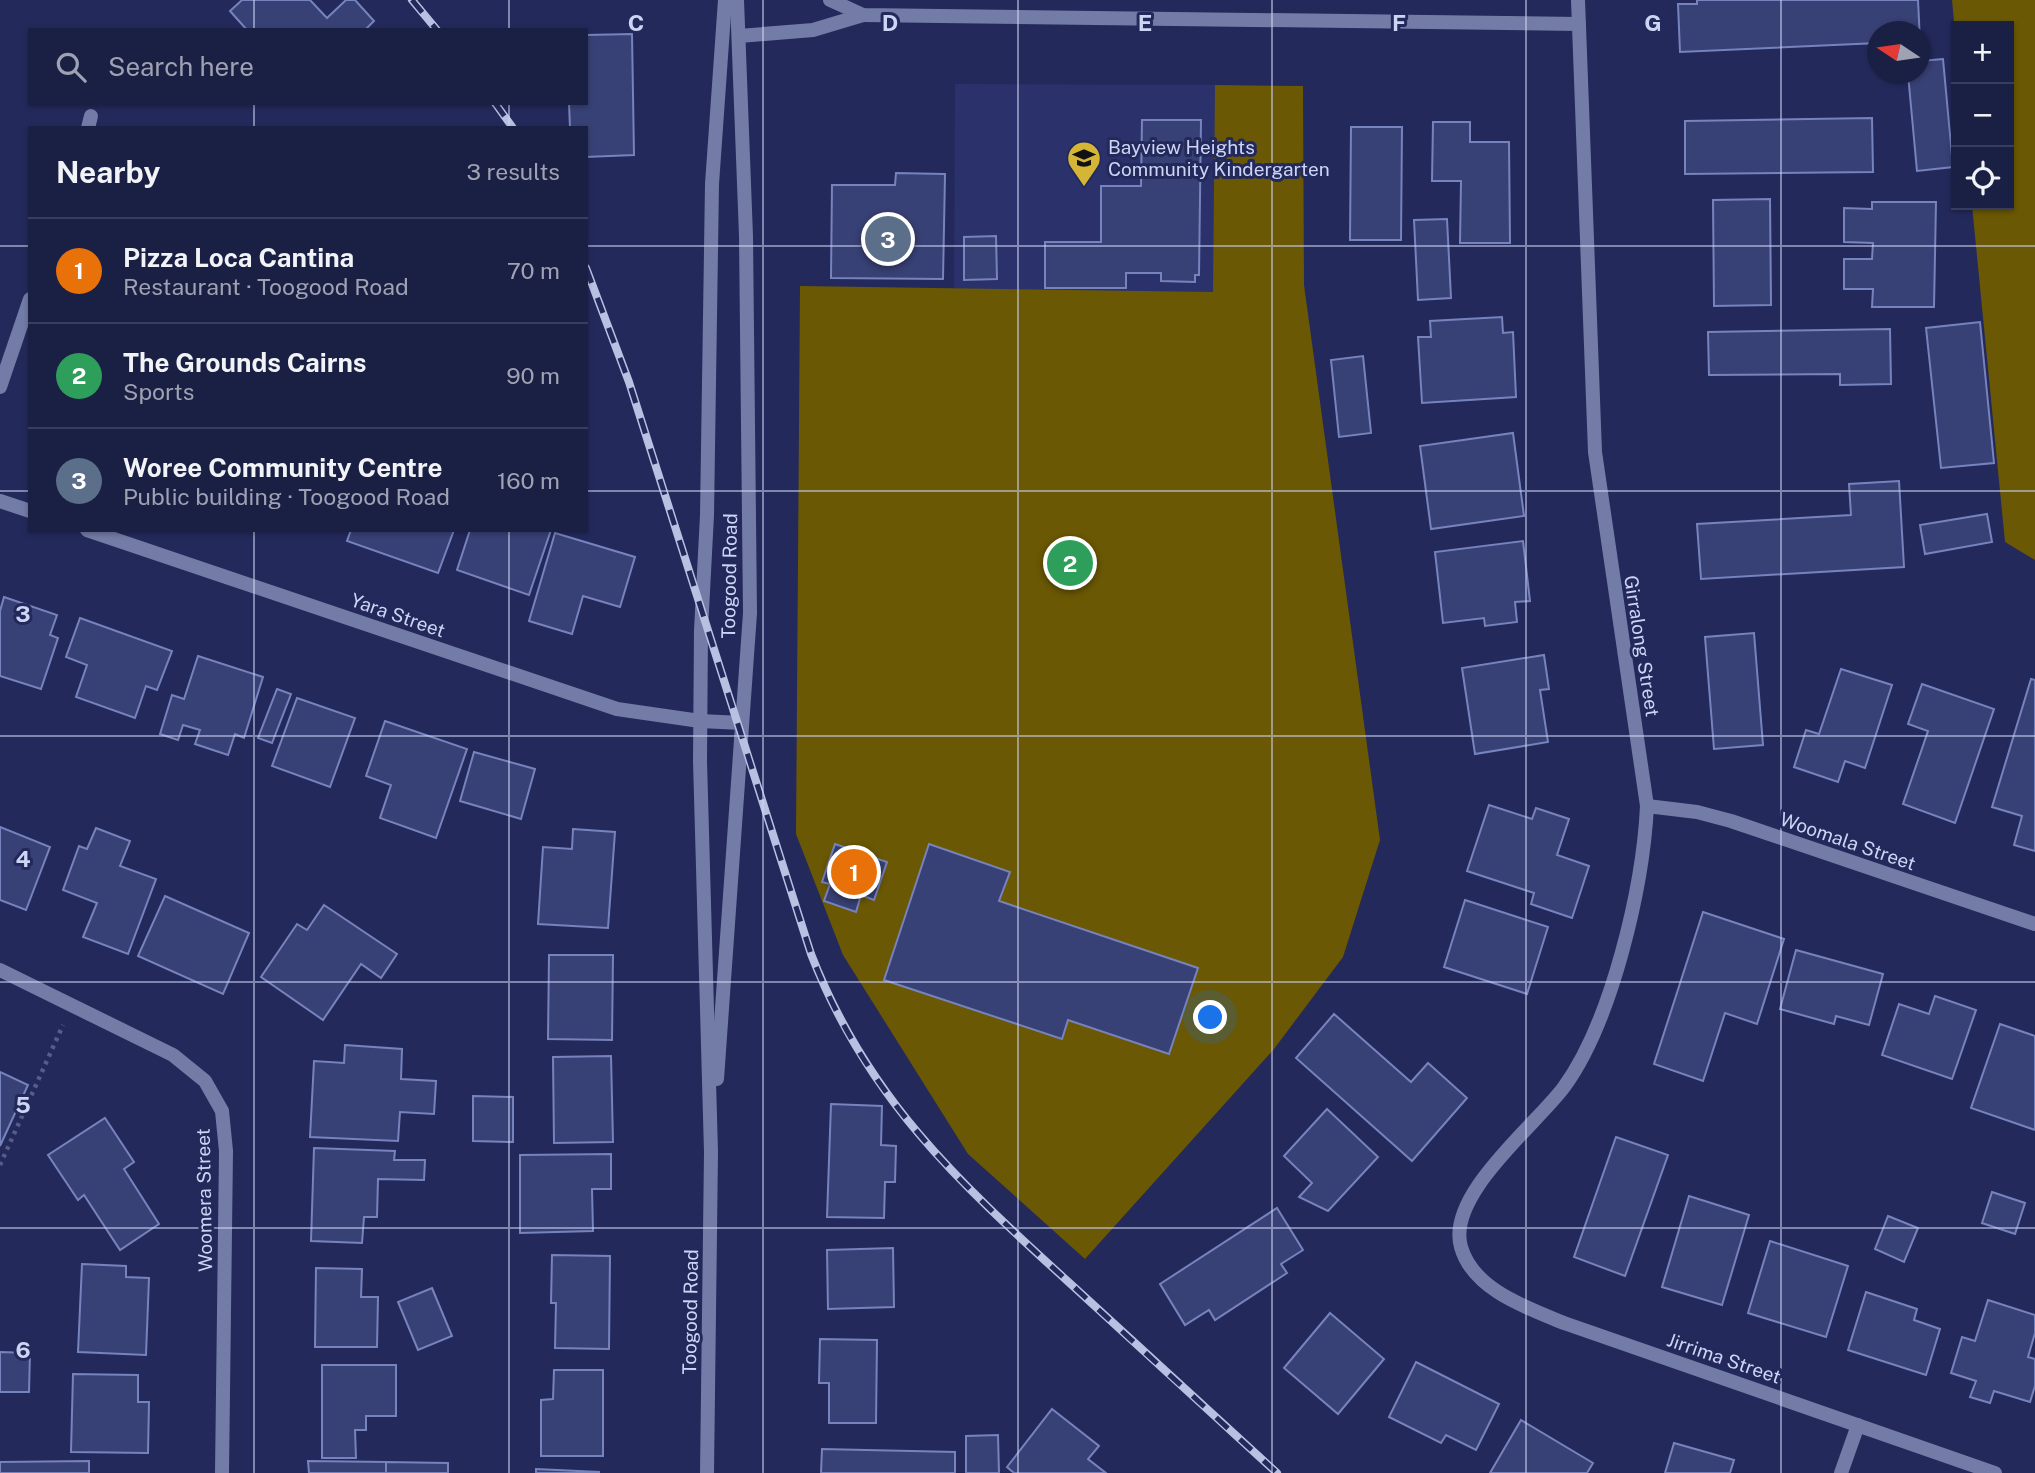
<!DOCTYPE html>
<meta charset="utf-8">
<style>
body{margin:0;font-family:"Public Sans",sans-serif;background:#272c4f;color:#f1f3f6}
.controls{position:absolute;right:21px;top:21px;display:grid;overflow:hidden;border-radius:0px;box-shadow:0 2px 5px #0004}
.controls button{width:63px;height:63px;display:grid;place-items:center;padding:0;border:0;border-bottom:2px solid #383d5d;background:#1a1f44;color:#f1f3f6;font:35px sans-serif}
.compass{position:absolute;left:1867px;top:21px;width:63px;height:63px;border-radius:50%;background:#1a1f44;box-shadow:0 2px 5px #0004;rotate:283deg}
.you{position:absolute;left:1211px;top:1018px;width:24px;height:24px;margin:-18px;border:5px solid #fff;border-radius:50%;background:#1a73e8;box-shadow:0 0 0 10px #1a73e833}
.badge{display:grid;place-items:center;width:46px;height:46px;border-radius:50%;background:#d5b535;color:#fff;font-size:23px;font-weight:700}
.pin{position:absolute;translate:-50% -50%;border:4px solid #fff;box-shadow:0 2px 7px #0006}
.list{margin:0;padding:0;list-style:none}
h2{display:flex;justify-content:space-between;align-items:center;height:91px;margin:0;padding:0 28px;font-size:30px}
h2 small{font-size:23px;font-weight:400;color:#9fa2b2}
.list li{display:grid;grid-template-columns:46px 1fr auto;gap:21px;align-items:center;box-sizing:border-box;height:105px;padding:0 28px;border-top:2px solid #383d5d}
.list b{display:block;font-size:26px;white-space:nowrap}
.list p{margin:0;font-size:23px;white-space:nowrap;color:#9fa2b2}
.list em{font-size:23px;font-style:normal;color:#9fa2b2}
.icon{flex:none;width:38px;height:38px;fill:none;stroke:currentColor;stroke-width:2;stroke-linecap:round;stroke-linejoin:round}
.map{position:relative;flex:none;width:2035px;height:1473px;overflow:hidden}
.search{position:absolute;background:#1a1f44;box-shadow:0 2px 5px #0004;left:28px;top:28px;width:560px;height:77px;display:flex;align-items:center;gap:18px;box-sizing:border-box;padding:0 24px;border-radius:0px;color:#9fa2b2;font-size:26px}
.panel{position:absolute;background:#1a1f44;box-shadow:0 2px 5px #0004;left:28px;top:126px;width:560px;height:406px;border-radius:0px}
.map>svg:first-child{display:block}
.built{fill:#2b326b}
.green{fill:#6a5804}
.building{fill:#384175;stroke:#7783bd;stroke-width:2}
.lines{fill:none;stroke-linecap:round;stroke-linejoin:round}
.path{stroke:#565d89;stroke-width:4.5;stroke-dasharray:3.5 5;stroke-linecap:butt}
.minor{stroke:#737ca6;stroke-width:14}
.tertiary{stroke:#737ca6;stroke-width:14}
.rail-casing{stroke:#b9c1e2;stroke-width:8}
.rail{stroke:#23295b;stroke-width:5;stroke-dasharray:16;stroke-linecap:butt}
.grid{fill:none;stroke:#cdd5f4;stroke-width:2;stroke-opacity:0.55}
.labels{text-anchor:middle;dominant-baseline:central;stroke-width:6;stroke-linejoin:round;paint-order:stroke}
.poi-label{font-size:19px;fill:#cdd5f4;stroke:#23295b;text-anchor:start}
.street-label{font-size:19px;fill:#cdd5f4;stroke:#23295b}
.grid-label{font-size:23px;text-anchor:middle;font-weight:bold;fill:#cdd5f4;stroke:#23295b;stroke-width:6;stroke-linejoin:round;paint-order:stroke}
</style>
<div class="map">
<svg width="2035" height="1473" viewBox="0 0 2035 1473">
<rect width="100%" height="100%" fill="#23295b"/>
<polygon class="built" points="955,84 1215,85 1214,292 954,291"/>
<g class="green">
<polygon points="1952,0 2035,0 2035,560 2005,542 1972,205 2009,205 2009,26 1956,26 1956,42"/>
<polygon points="1215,85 1303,86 1304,285 1380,840 1343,957 1274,1049 1085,1259 968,1154 843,955 796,834 800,286 1213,292"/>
</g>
<g class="building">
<polygon points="242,0 310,0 327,18 346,0 355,0 374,21 365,30 247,30 230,11"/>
<polygon points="1697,0 1918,0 1920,41 1920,32 1878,32 1878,43 1680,52 1678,4 1697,4"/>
<polygon points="632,34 634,155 586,157 586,128 570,128 569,103 586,103 586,35"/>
<polygon points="1943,59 1953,167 1917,171 1908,74 1920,74 1920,61"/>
<polygon points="1872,118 1873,172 1685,174 1685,121"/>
<polygon points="1142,120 1201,120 1199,275 1195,275 1195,282 1161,281 1161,273 1126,273 1126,288 1045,288 1045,242 1101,242 1101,186 1141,186"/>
<polygon points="1433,122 1470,122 1470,142 1509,142 1510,243 1460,243 1461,181 1432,181"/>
<polygon points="1351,127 1402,127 1401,240 1350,240"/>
<polygon points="896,173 945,174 943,279 831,278 832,185 895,185"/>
<polygon points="1770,199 1771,305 1714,306 1713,200"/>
<polygon points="1872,202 1936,202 1934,307 1872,307 1873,289 1844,289 1844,259 1872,259 1873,243 1844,242 1844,208 1872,209"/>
<polygon points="1447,219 1451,298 1418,300 1414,220"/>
<polygon points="996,236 997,279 964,280 964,237"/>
<polygon points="1502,317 1503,333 1513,332 1516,397 1422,403 1418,337 1431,337 1430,321"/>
<polygon points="1980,322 1994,463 1941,468 1926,328"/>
<polygon points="1890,329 1891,384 1840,385 1840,374 1709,375 1708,332"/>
<polygon points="1363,356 1371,433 1339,437 1331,360"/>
<polygon points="1513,433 1524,516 1431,529 1420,446"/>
<polygon points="1899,481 1904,567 1701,579 1697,524 1851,515 1849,484"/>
<polygon points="1987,514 1992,542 1925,554 1920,525"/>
<polygon points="351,530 454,530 438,573 347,541"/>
<polygon points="470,530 551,530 529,595 457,570"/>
<polygon points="555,533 635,557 620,607 583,596 572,634 529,621"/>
<polygon points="1523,541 1530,601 1515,602 1517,622 1485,626 1484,618 1443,623 1435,552"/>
<polygon points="4,597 57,615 50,635 58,638 41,689 0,676 0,611"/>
<polygon points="80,618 172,651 157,690 146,686 135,718 76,697 87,665 66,657"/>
<polygon points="1754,633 1763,745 1714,749 1705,637"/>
<polygon points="1544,655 1549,689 1540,690 1548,742 1475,754 1462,668"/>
<polygon points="198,656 263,677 244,738 235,734 228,755 195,744 200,730 183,725 178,740 160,734 172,695 184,699"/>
<polygon points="1841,669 1892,685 1865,768 1845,761 1838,782 1794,767 1806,730 1819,734"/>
<polygon points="2031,679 2035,680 2035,851 2014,845 2022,816 1992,807"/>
<polygon points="1922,684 1994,709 1955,823 1903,804 1928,731 1908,724"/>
<polygon points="277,689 291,694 272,743 258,738"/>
<polygon points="297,698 355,718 330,787 272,766"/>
<polygon points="385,721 467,749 436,838 380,818 391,785 366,776"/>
<polygon points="474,752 535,769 521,819 460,801"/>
<polygon points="1489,805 1532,819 1536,808 1569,819 1557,855 1589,866 1572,918 1531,904 1534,893 1467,871"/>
<polygon points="0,827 50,847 26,910 0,900"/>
<polygon points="96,828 130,841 120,866 156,879 128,954 83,937 97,903 63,890 79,846 87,849"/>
<polygon points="573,829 615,832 608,928 538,924 543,847 572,849"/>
<polygon points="835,844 887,862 874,900 861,895 856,912 824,901 830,884 822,882"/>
<polygon points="929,844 1010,872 999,901 1198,968 1169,1054 1068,1020 1062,1039 884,980"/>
<polygon points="165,896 249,933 223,994 138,956"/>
<polygon points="1465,900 1548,927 1527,994 1444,967"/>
<polygon points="324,905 397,954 381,978 361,964 323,1020 261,977 297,924 307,930"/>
<polygon points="1703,912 1784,939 1757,1024 1725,1013 1703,1081 1654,1064"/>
<polygon points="1796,950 1883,974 1869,1025 1836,1016 1834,1024 1780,1009"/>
<polygon points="549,955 613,955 612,1040 548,1039"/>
<polygon points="1935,996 1976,1010 1952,1079 1882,1055 1899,1004 1929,1014"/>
<polygon points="1334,1014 1411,1082 1428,1063 1467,1098 1412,1161 1296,1058"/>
<polygon points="2000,1024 2035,1036 2035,1130 1971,1108"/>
<polygon points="345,1045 402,1049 401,1079 436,1081 434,1114 400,1112 398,1141 310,1137 314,1061 344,1063"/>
<polygon points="611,1056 613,1142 554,1143 553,1057"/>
<polygon points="0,1072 28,1085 0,1146"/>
<polygon points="473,1096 513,1097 513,1142 473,1141"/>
<polygon points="831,1104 882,1106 881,1145 896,1146 895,1182 885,1182 884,1218 827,1217"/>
<polygon points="1327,1109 1378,1157 1328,1211 1299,1197 1312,1183 1284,1156"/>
<polygon points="105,1118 134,1162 124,1169 159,1224 120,1250 84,1195 78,1200 48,1155"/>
<polygon points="1616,1137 1668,1155 1625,1276 1574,1257"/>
<polygon points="314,1148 395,1151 394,1160 425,1160 424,1180 378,1179 377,1217 364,1217 362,1243 311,1241"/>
<polygon points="611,1154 611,1189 592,1189 593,1231 520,1233 520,1155"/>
<polygon points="1992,1192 2025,1203 2015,1234 1982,1223"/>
<polygon points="1689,1196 1749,1215 1722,1305 1662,1287"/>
<polygon points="1277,1208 1303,1250 1281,1264 1287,1273 1215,1320 1209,1310 1185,1325 1160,1284"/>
<polygon points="1888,1216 1918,1228 1904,1262 1875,1249"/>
<polygon points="1770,1241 1848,1266 1826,1337 1748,1313"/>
<polygon points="893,1248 894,1307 828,1309 827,1250"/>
<polygon points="552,1255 610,1256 609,1349 555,1348 556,1303 551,1303"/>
<polygon points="82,1264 126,1266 126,1277 149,1278 146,1355 78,1352"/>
<polygon points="316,1268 362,1269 361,1297 378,1297 377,1347 315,1347"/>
<polygon points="432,1288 452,1336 418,1350 398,1302"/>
<polygon points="1866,1292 1917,1309 1914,1320 1940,1329 1926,1375 1848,1350"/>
<polygon points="1988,1300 2035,1315 2035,1333 2028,1357 2035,1359 2035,1386 2030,1402 1994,1391 1990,1403 1970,1397 1976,1381 1951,1373 1962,1337 1975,1341"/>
<polygon points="1330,1313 1384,1359 1338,1414 1284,1368"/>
<polygon points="820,1339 877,1340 876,1423 829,1423 829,1383 819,1383"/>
<polygon points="0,1352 30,1353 29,1392 0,1392"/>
<polygon points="1416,1362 1499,1404 1476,1450 1446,1435 1441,1443 1389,1417"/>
<polygon points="322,1365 396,1365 396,1416 366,1416 366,1430 355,1430 356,1458 322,1458"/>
<polygon points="554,1370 603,1370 603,1456 541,1456 541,1400 553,1399"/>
<polygon points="73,1374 138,1375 138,1402 149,1402 148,1453 71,1452"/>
<polygon points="1052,1409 1099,1446 1088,1459 1106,1473 1014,1473 1007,1467"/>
<polygon points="1521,1420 1593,1463 1587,1473 1490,1473"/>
<polygon points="998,1435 999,1473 966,1473 966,1436"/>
<polygon points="1674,1443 1734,1460 1730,1473 1665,1473"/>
<polygon points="822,1449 955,1452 955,1473 821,1473"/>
<polygon points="89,1461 89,1473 0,1473 0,1462"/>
<polygon points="308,1461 386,1462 386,1473 309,1473"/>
<polygon points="386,1462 448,1463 448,1473 386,1473"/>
<polygon points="536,1469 599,1472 599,1473 536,1473"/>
</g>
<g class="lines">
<polyline class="path" points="0,1165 63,1025"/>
<g class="minor">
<polyline points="830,0 863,15 1579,24"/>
<path d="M1578,0L1595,452L1647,806C1643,887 1612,1021 1564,1087C1536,1125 1446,1195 1461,1247C1473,1290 1528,1308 1564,1323L1995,1473"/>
<polyline points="739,36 813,30 863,15"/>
<polyline points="88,128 91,116"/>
<polyline points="0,387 30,299"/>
<polyline points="0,501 30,511"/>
<polyline points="87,530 617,709 700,721"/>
<polyline points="1647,806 1697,812 1731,821 2035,924"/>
<polyline points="0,970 173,1055 205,1081 222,1111 226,1151 222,1473"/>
<polyline points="1841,1473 1858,1425"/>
</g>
<g class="tertiary">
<polyline points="700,721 742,723"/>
<polyline points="717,1079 750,613 746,236 737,0"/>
<polyline points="707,1473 711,1152 700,761 701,630 707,515 712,184 725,0"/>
</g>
<g class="rail-casing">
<g id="rail">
<polyline points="412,0 437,30"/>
<polyline points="495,103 513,128"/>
<path d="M586,268L629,382L811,954C868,1101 961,1184 1074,1287C1141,1349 1209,1411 1277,1473"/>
</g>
</g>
<use href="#rail" class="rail"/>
</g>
<path class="grid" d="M254,0V30M509,0V30M763,0V1473M1018,0V1473M1272,0V1473M1526,0V1473M1781,0V1473M254,103V128M509,103V128M0,246H30M586,246H2035M0,491H30M586,491H2035M254,530V1473M509,530V1473M0,736H2035M0,982H2035M0,1228H2035"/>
<defs>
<g id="school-pin" transform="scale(1.75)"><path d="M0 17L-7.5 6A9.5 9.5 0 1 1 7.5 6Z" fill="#d5b535" stroke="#23295b"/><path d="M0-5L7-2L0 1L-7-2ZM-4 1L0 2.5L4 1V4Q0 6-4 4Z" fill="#111"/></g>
</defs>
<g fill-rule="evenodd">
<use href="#school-pin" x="1084" y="158"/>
</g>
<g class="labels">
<g class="poi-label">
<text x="1108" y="147">Bayview Heights<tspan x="1108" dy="22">Community Kindergarten</tspan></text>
</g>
<g class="street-label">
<text transform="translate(729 576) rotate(-89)">Toogood Road</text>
<text transform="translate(398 615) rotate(19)">Yara Street</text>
<text transform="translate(1642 646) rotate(81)">Girralong Street</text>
<text transform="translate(1848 841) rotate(19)">Woomala Street</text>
<text transform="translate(204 1200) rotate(-91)">Woomera Street</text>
<text transform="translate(690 1312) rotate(-89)">Toogood Road</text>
<text transform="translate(1724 1358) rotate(19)">Jirrima Street</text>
</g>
</g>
<g class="grid-label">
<text x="636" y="31">C</text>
<text x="890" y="31">D</text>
<text x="1145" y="31">E</text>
<text x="1399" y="31">F</text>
<text x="1653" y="31">G</text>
<text x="23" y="622">3</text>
<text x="23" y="867">4</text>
<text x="23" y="1113">5</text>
<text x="23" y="1358">6</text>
</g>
</svg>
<div class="controls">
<button>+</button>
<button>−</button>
<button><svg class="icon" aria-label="locate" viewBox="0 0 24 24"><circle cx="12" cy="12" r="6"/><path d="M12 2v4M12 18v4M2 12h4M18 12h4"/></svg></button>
</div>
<svg class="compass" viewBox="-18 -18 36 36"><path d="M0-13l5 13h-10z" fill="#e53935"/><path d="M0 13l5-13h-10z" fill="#9fa2b2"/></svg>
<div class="you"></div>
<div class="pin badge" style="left:854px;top:872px;background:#e8710a">1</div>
<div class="pin badge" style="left:1070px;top:563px;background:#2e9e5b">2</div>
<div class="pin badge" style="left:888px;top:239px;background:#5c6f8a">3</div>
<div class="search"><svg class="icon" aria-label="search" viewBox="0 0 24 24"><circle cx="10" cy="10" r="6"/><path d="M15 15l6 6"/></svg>Search here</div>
<section class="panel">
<h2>Nearby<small>3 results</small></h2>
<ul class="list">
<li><span class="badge" style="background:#e8710a">1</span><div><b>Pizza Loca Cantina</b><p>Restaurant · Toogood Road</p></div><em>70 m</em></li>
<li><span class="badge" style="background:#2e9e5b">2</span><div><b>The Grounds Cairns</b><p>Sports</p></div><em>90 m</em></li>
<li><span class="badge" style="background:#5c6f8a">3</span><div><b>Woree Community Centre</b><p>Public building · Toogood Road</p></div><em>160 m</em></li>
</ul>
</section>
</div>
